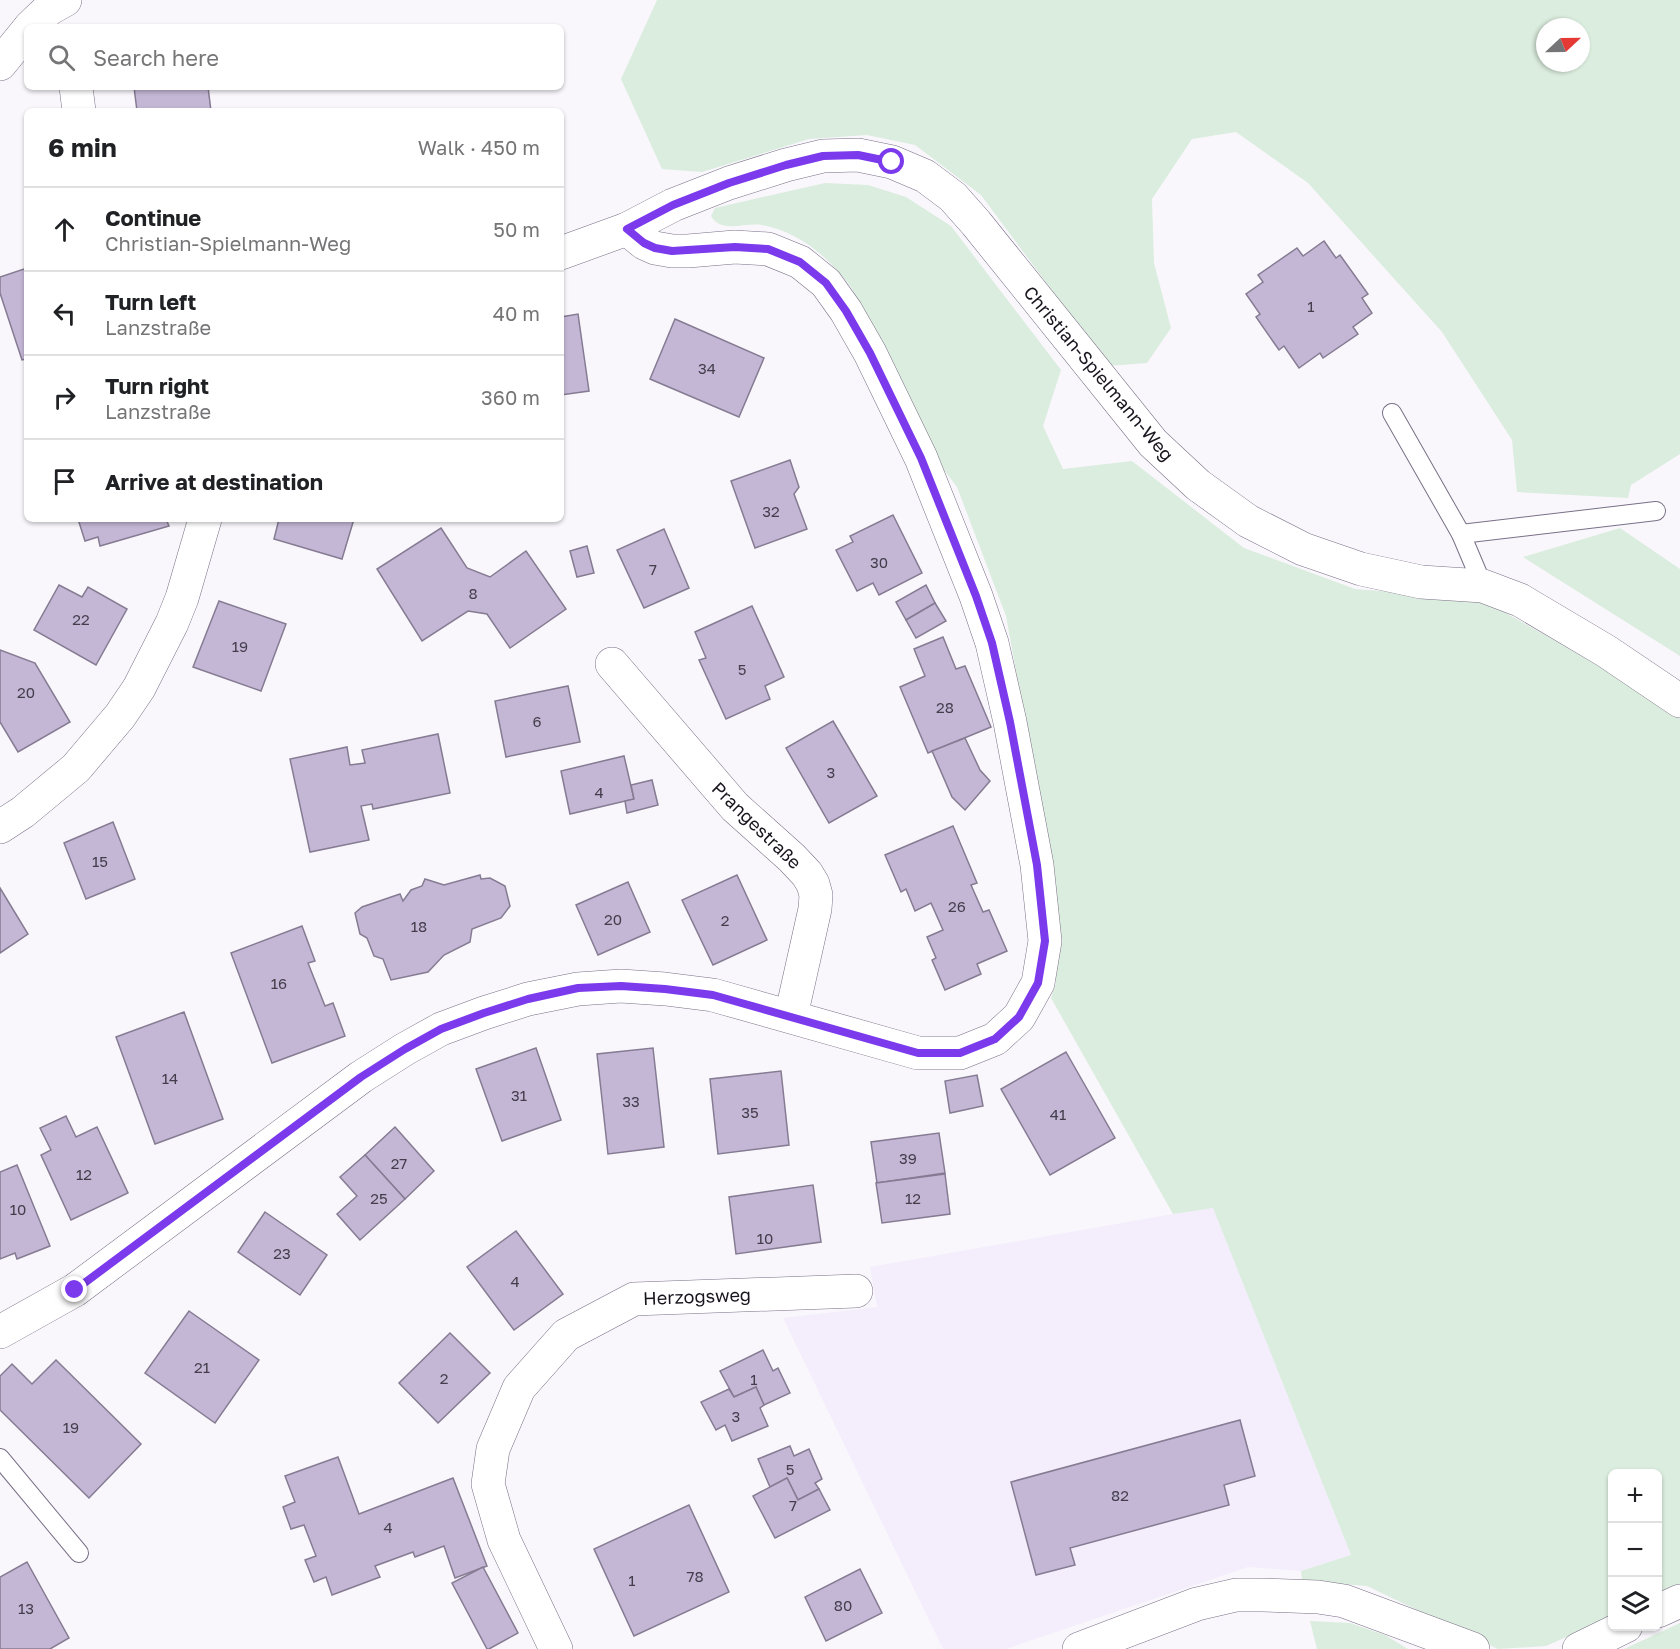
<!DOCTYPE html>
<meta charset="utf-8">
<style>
body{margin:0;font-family:"Golos Text",sans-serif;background:#f6f6f6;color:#202124}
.controls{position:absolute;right:18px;bottom:18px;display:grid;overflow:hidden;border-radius:9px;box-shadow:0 2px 4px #0004}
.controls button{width:54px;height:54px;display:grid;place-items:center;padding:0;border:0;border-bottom:2px solid #e0e0e0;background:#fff;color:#202124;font:30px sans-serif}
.compass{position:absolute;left:1536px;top:18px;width:54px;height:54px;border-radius:50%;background:#fff;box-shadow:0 2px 4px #0004;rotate:68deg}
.stop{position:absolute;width:18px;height:18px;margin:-14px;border:4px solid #7c3aed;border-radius:50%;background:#fff}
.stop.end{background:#7c3aed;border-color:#fff;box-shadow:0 2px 6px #0008}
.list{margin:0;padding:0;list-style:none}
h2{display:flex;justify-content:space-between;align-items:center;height:78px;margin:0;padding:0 24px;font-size:26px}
h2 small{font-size:20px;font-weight:400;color:#757577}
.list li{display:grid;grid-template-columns:39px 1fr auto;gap:18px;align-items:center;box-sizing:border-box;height:84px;padding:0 24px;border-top:2px solid #e0e0e0}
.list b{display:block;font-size:22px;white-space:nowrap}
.list p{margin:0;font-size:20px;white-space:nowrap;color:#757577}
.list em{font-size:20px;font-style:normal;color:#757577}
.icon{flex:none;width:33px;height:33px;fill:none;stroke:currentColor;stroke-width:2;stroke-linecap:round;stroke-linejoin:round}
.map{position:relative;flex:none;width:1680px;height:1649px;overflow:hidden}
.search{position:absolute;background:#fff;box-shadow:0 2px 4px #0004;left:24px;top:24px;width:540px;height:66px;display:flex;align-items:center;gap:15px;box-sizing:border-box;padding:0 21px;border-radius:9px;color:#757577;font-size:22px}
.panel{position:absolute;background:#fff;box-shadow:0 2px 4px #0004;left:24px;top:108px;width:540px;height:414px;border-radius:9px}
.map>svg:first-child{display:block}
.built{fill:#f4eefc}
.green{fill:#dbedde;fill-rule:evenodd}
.building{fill:#c4b7d6;stroke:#857b92;stroke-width:1.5}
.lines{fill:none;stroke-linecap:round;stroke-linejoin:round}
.service-casing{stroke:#7a7087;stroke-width:20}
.minor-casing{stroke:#7a7087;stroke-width:34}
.service{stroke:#fff;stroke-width:18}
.minor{stroke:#fff;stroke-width:33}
.route{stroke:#7c3aed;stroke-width:8}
.labels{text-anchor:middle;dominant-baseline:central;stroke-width:4.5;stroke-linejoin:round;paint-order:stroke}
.number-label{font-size:15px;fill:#443e4c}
.street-label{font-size:18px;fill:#19151e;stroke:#fff}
</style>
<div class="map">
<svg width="1680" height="1649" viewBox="0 0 1680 1649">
<rect width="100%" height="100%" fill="#f9f7fc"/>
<polygon class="built" points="1213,1207 1351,1555 1301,1571 1248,1567 1006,1649 943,1649 783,1318 877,1307 870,1267"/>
<g class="green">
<path d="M657,0H1680V454L1631,485L1628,498L1517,492L1512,440L1442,332L1308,183L1236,132L1192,139L1152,199L1154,263L1171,328L1147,363L1108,366L981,195L915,145L867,135L809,139L702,172L662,169L621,79ZM1545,27H1581V63H1545Z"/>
<path d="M825,183L868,185L906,197L951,226L1061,370L1043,426L1063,469L1132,461L1244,548L1355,589L1481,599L1680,711V1587L1658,1597V1474H1612V1617L1546,1646L1498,1649L1367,1586L1302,1581L1301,1571L1351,1555L1213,1208L1173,1214L1051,998L1056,983L1055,930L1030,748L1006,616L957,487L938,462L851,287C828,257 800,232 762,225C745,222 721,234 711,216L715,208Z"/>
<polygon points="1620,528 1680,569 1680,656 1523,557"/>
<polygon points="1310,1621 1350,1623 1385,1635 1408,1649 1317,1649"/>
<polygon points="1680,1623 1680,1649 1624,1649"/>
</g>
<g class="building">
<polygon points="134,87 208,87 211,111 137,111"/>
<polygon points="1324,241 1336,258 1340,255 1368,294 1362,298 1372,313 1353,327 1358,334 1323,358 1320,353 1299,368 1284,346 1279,350 1256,317 1260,314 1246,294 1263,282 1258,275 1297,248 1303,256"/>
<polygon points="27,268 27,359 22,360 0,293 0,277"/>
<polygon points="578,314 589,391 561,395 561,317"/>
<polygon points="675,319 764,358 739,417 650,379"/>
<polygon points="790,460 799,487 794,494 807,529 755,548 731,481"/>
<polygon points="893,515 922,573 879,595 873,583 857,591 836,550 853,542 850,536"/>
<polygon points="78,519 166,519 169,526 100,546 98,537 85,541"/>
<polygon points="279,519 354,519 342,559 274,539"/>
<polygon points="441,528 467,568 490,577 526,551 566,609 510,648 487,614 468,611 422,641 377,569"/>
<polygon points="664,529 689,588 644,608 617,550"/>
<polygon points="587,546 594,573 577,577 570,551"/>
<polygon points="59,585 82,597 88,587 127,609 96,665 34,630"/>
<polygon points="926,585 935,603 906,620 896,602"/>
<polygon points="219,601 286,624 261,691 193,667"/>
<polygon points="935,603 946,621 916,638 906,620"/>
<polygon points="752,606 784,677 765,686 770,699 726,719 699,660 706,658 695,632"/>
<polygon points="943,637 956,669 965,666 991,727 928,753 900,687 925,676 914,649"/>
<polygon points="0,650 35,663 70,722 18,752 0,722"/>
<polygon points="568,686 580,742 506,757 495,701"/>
<polygon points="833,721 877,796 829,823 786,748"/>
<polygon points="438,734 450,793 373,809 372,804 361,806 369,840 310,852 290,759 347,747 350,765 365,763 362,750"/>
<polygon points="965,738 980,770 990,781 965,810 952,797 932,751"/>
<polygon points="624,756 634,799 570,814 561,771"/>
<polygon points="652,780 658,805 627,813 625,801 634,799 631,785"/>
<polygon points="113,822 135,879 86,899 64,843"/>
<polygon points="953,826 977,883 971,885 983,912 989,910 1007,951 977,964 981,974 945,990 932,960 936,958 927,937 943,930 931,903 915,911 906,889 901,892 885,855"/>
<polygon points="480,875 481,879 490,878 505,886 510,906 501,918 472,929 470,942 444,955 428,972 391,980 383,959 374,956 367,938 360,934 355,913 362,907 400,894 403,901 411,890 422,886 425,879 444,885"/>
<polygon points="737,875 767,940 713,965 682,900"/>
<polygon points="628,882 650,932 598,955 576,905"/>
<polygon points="0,888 28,934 0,953"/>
<polygon points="302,926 315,961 308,963 325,1006 333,1003 345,1036 272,1063 231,953"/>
<polygon points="184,1012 223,1119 155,1144 116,1037"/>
<polygon points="536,1048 561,1120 502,1141 476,1069"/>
<polygon points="653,1048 664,1147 608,1154 597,1054"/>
<polygon points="1066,1052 1115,1138 1050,1175 1001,1089"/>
<polygon points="781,1071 789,1145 718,1154 710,1079"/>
<polygon points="977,1075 983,1106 950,1113 945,1081"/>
<polygon points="66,1116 76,1137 97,1127 128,1193 71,1220 41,1155 51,1150 40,1128"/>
<polygon points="395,1127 434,1171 405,1199 365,1155"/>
<polygon points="939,1133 945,1173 877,1183 871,1142"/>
<polygon points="365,1155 405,1199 360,1240 337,1214 357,1196 340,1177"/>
<polygon points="17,1165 50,1246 17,1259 15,1253 0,1259 0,1172"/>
<polygon points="945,1174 950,1214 882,1223 876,1183"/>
<polygon points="813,1185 821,1242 736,1254 729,1197"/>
<polygon points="265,1212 327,1255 300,1295 238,1252"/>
<polygon points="516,1231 563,1294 514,1330 467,1267"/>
<polygon points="189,1311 259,1360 215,1423 145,1373"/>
<polygon points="450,1333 490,1373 438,1423 399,1383"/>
<polygon points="763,1350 773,1371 778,1368 790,1393 764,1405 756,1387 734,1397 720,1371"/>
<polygon points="56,1360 141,1444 89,1498 0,1410 0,1376 12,1364 32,1384"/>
<polygon points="756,1387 764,1405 760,1408 768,1426 732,1441 725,1425 716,1430 701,1402 729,1389 734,1397"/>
<polygon points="1240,1420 1255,1476 1224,1485 1229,1505 1070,1548 1075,1565 1036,1575 1011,1482"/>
<polygon points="790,1446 794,1456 809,1449 822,1479 815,1483 819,1489 798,1500 787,1478 770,1487 758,1459"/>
<polygon points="338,1457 359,1514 453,1478 487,1566 455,1578 444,1546 415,1557 413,1552 375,1566 380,1577 332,1595 326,1577 314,1582 305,1560 316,1556 304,1525 291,1529 283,1507 295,1502 285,1476"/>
<polygon points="787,1478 798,1500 819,1489 830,1510 775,1538 753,1496"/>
<polygon points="689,1505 729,1592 634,1636 594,1549"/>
<polygon points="27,1562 69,1638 50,1649 0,1649 0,1577"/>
<polygon points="483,1567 518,1633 489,1649 487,1649 452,1583"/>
<polygon points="860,1569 882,1613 826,1641 805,1597"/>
</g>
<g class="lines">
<g class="service-casing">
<g id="service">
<polyline points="1392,413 1461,534 1483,586"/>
<polyline points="1461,534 1656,511"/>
<polyline points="0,1458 79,1553"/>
</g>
</g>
<g class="minor-casing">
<g id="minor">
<polyline points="30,27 49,9 65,0"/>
<polyline points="0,64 27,31"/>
<polyline points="76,87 79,111"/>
<polyline points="561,253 627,229 673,205 729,183 786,165 823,156 858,155 892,162 925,176 953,197 976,223 1153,443 1198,485 1248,521 1303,549 1361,569 1421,582 1483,586 1520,600 1606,651 1680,701"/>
<polyline points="612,664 735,807 792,858 807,874 813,884 816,895 815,909 791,1016"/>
<polyline points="0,827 23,812 76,768 120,716 139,688 172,623 182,598 205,519"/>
<polyline points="0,1332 75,1290 361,1077 405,1049 441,1029 484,1013 528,999 578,989 621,986 665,989 713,995 918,1053 960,1053 995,1039 1019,1017 1038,983 1045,941 1037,865 1010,722 992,643 976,596 921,458 870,353 846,311 826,283 800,262 768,249 735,247 688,251 672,251 655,248 644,243 627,229"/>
<polyline points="1658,1611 1680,1601"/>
<polyline points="556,1649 504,1540 488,1484 493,1449 519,1388 566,1335 634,1299 856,1291"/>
<polyline points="1079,1649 1197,1604 1236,1595 1262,1595 1318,1597 1344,1601 1473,1649"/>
<polyline points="1579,1649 1626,1626"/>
</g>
</g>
<use href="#service" class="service"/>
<use href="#minor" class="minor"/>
</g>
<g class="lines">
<polyline class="route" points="75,1290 361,1077 405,1049 441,1029 484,1013 528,999 578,988 621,986 665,989 713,995 918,1053 960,1053 995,1039 1019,1017 1038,983 1045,941 1037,865 1010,722 992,643 976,596 921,458 870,353 846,311 826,283 800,262 768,249 735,247 672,251 655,248 644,243 627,229 673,205 729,183 786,165 823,156 858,155 892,162"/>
</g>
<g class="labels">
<g class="number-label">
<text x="1311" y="306">1</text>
<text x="707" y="368">34</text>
<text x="771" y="511">32</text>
<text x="879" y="562">30</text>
<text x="653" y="569">7</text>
<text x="473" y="593">8</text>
<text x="81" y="619">22</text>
<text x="240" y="646">19</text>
<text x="742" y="669">5</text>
<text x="26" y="692">20</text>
<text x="945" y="707">28</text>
<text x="537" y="721">6</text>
<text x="831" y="772">3</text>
<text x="599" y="792">4</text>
<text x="100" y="861">15</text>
<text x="957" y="906">26</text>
<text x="613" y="919">20</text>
<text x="725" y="920">2</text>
<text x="419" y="926">18</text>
<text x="279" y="983">16</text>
<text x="170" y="1078">14</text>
<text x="519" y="1095">31</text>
<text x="631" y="1101">33</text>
<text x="750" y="1112">35</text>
<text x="1058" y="1114">41</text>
<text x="908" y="1158">39</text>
<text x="399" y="1163">27</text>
<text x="84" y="1174">12</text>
<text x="379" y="1198">25</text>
<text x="913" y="1198">12</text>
<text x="18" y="1209">10</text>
<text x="765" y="1238">10</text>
<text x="282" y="1253">23</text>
<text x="515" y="1281">4</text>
<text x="202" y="1367">21</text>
<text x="444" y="1378">2</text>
<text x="754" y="1379">1</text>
<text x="736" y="1416">3</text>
<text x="71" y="1427">19</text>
<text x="790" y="1469">5</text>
<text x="1120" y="1495">82</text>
<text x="793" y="1505">7</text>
<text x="388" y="1527">4</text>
<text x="695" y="1576">78</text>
<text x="632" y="1580">1</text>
<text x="843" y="1605">80</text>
<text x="26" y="1608">13</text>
</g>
<g class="street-label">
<text transform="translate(1099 373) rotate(50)">Christian-Spielmann-Weg</text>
<text transform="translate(757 825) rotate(44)">Prangestraße</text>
<text transform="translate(697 1296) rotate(-2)">Herzogsweg</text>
</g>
</g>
</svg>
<div class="controls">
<button>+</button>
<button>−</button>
<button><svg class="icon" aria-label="layers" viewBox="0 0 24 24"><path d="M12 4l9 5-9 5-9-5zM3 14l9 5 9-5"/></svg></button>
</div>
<svg class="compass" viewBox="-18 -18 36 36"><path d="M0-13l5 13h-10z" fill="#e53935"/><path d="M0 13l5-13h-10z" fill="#757577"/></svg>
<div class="stop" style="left:892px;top:162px"></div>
<div class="stop end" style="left:75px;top:1290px"></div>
<div class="search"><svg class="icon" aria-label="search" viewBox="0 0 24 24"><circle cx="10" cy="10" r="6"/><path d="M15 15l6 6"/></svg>Search here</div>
<section class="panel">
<h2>6 min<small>Walk · 450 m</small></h2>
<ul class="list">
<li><svg class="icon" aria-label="ahead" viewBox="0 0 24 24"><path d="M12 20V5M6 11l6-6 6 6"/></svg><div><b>Continue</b><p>Christian-Spielmann-Weg</p></div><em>50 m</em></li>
<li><svg class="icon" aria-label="left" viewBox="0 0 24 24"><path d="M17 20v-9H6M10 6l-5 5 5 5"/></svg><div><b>Turn left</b><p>Lanzstraße</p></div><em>40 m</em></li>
<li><svg class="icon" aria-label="right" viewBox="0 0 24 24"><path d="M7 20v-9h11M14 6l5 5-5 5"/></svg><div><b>Turn right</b><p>Lanzstraße</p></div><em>360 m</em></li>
<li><svg class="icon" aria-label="arrive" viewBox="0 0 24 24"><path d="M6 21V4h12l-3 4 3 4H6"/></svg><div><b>Arrive at destination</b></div></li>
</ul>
</section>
</div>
